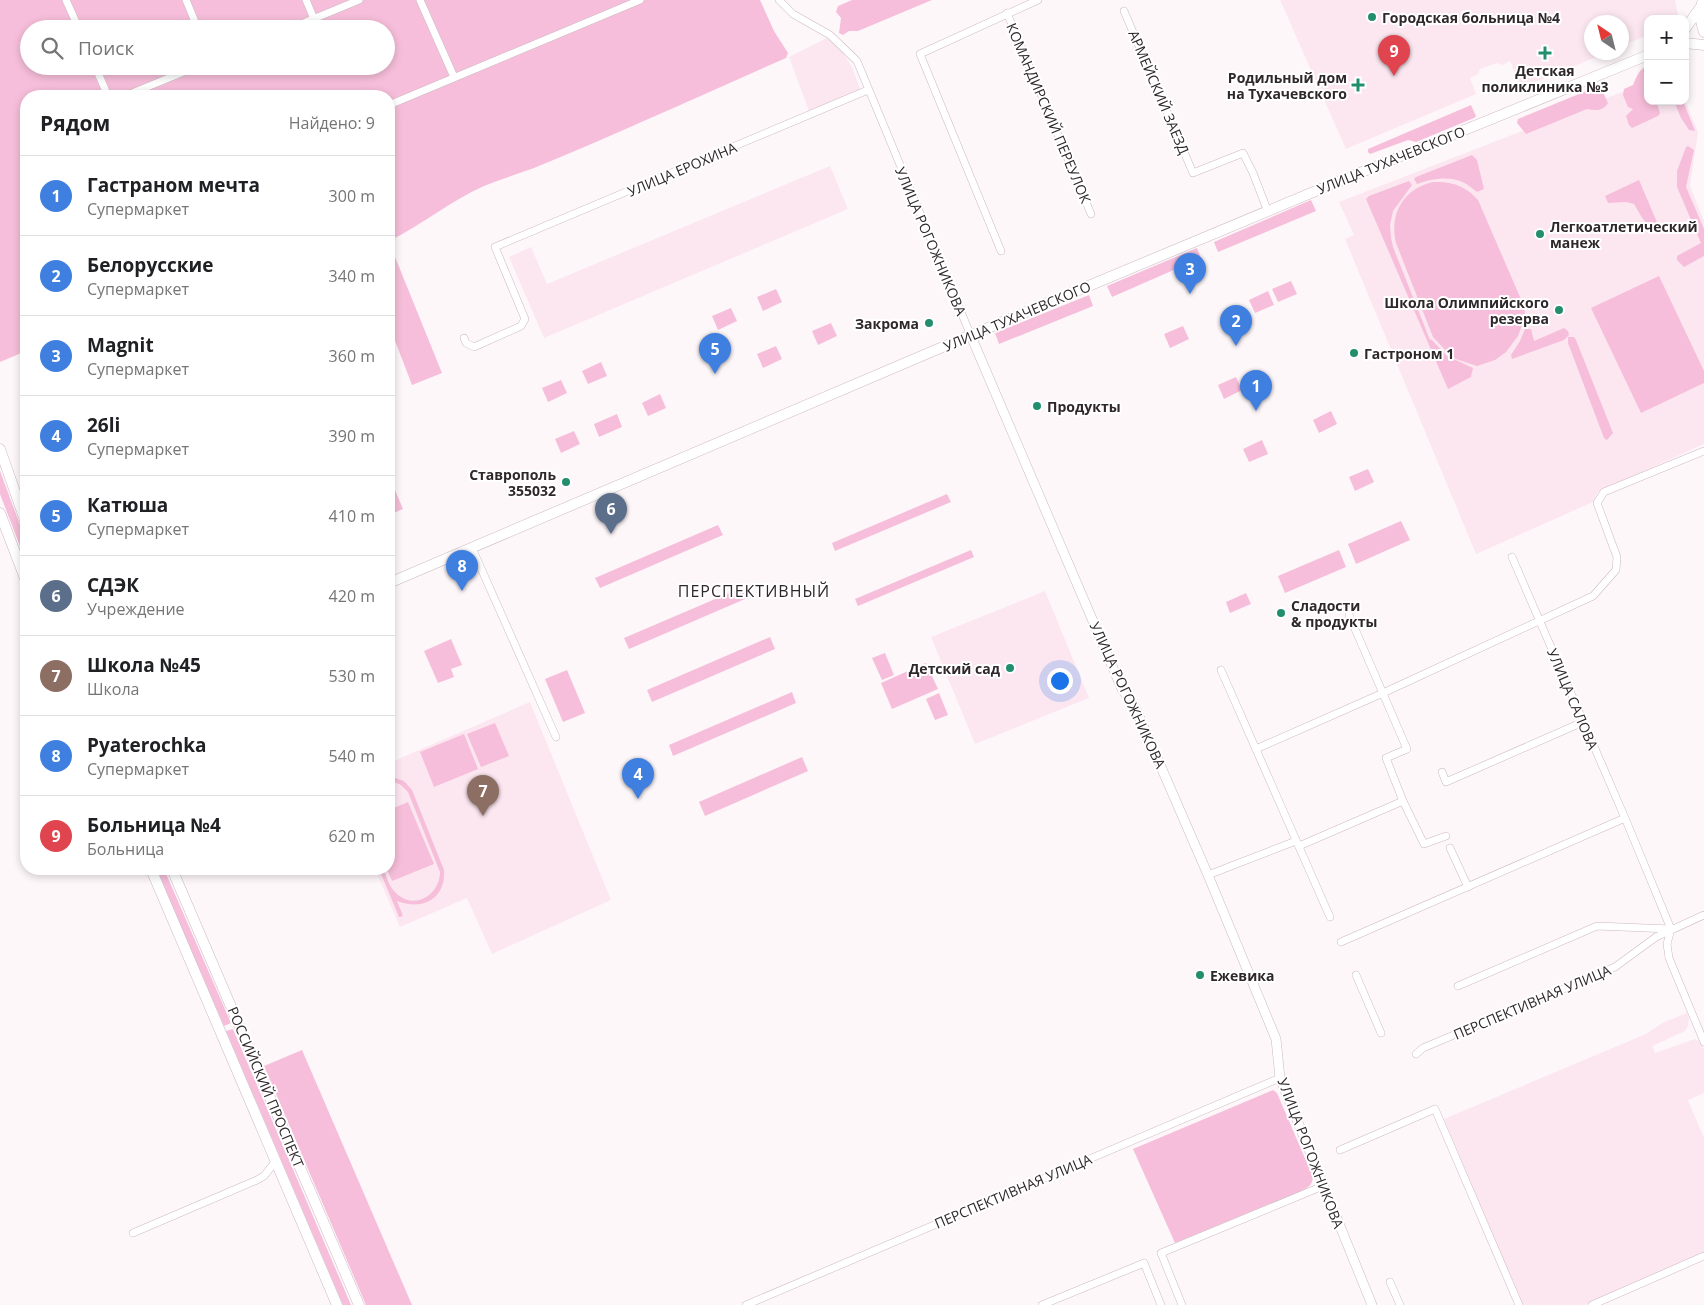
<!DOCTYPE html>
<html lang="ru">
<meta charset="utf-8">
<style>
body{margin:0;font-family:"Open Sans",sans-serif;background:#f6f6f6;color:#202124}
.controls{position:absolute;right:15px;top:15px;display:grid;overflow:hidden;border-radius:10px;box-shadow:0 2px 8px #0003}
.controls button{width:45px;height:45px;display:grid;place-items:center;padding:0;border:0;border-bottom:1px solid #e0e0e0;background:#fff;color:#202124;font:25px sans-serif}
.compass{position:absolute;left:1584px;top:15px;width:45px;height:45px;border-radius:50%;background:#fff;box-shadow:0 2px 8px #0003;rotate:325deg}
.you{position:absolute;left:1059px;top:680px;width:18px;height:18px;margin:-12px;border:4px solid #fff;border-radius:50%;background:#1a73e8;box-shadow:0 0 0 8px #1a73e833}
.badge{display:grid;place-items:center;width:32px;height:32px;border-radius:50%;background:#1a73e8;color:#fff;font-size:16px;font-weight:700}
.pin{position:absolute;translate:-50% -41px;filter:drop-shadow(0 1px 2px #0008)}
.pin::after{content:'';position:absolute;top:26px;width:18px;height:15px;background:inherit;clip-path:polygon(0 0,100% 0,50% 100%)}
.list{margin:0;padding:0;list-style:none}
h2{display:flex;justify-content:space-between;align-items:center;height:65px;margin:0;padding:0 20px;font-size:21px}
h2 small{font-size:16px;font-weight:400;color:#757577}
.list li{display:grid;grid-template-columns:32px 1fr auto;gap:15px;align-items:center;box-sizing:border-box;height:80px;padding:0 20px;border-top:1px solid #e0e0e0}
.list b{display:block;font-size:19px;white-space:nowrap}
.list p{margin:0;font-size:16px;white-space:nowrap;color:#757577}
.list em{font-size:16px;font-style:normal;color:#757577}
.icon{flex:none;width:28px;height:28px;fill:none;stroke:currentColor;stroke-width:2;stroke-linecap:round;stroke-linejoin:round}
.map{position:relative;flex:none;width:1704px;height:1305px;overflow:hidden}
.search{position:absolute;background:#fff;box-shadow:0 2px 8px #0003;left:20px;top:20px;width:375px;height:55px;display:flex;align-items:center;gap:12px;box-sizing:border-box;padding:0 18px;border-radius:28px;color:#757577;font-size:19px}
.panel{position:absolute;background:#fff;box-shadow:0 2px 8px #0003;left:20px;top:90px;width:375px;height:785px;border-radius:20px}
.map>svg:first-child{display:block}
.built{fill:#fce7f1}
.green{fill:#f6beda;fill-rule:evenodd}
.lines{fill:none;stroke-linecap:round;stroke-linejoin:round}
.minor-casing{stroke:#cbb9c1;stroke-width:8}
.tertiary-casing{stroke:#cbb9c1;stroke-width:10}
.secondary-casing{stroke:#cbb9c1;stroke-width:11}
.minor{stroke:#fff;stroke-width:7}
.tertiary{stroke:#fff;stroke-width:9}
.secondary{stroke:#fff;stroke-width:10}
.poi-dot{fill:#228e6d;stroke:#fff;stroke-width:2}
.labels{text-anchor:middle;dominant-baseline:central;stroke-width:4;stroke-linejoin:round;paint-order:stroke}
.poi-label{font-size:14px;font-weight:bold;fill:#2f282b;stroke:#fff;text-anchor:start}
.street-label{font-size:14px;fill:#2f282b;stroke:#fff}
.quarter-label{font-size:16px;letter-spacing:1px;fill:#2f282b;stroke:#fff}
</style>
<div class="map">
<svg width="1704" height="1305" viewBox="0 0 1704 1305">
<rect width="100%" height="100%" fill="#fef7fa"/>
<g class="built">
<polygon points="1280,0 1675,0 1679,19 1648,19 1648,35 1622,46 1622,22 1592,22 1592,52 1606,53 1521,88 1510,61 1502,65 1497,63 1480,69 1478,74 1470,78 1476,94 1346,149"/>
<polygon points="827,38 841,50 852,67 860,89 809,111 789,57"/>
<polygon points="1648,82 1648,101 1685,100 1698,132 1690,186 1704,221 1704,444 1598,492 1593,502 1476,554 1345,239 1354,235 1339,202"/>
<polygon points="830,166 848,209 544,338 509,257 531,247 547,284"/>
<polygon points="1045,591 1089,698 975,744 931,637"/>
<polygon points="530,702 611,900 492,954 467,898 400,927 375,869 389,869 389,763"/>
<polygon points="1687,1013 1689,1018 1688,1026 1685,1031 1652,1046 1655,1053 1695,1039 1700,1041 1704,1050 1704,1093 1688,1100 1704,1138 1704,1252 1585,1305 1522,1305 1444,1119 1646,1034 1662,1023"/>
</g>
<g class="green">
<path d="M0,0H760L774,31L788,53L786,58C702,95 619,133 534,168C518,174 501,179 484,186C450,201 422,225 389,241V96H26V351L0,362ZM29,29H386V66H29Z"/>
<polygon points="852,0 932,0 858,31 849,31 843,35 839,33 841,18 836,12 838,6"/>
<path d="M1648,66V101H1656L1660,113L1658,116L1632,128L1629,125L1626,116L1633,109L1628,107L1623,95L1624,89L1633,85C1636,78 1639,68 1648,66Z"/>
<path d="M1596,87L1603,92L1608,103C1604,111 1595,111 1587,109L1526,134L1517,123L1518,119Z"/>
<polygon points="1674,101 1683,101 1695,131 1689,130 1681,118"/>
<polygon points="1471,105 1476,116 1474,118 1416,142 1408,140 1370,154 1368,152 1368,149"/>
<polygon points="1688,146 1694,150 1686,187 1704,229 1704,256 1684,267 1677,260 1677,256 1701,243 1677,187 1677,171 1686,147"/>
<path d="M1472,155L1477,160L1484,189L1477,192C1472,188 1466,183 1460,181C1447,176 1430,179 1417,184L1414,179L1416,177Z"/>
<path d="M1639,180L1659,227C1645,228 1641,215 1634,204L1626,202L1608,203L1605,196Z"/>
<polygon points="1409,181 1412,185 1393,211 1390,225 1391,237 1393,247 1430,340 1431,339 1447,356 1473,368 1471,377 1448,389 1366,199 1369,196"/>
<path d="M1433,182C1451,181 1466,186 1478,200L1520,297L1525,312L1524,320L1518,336L1506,352L1495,360L1477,366L1456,359L1448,353L1433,337L1396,243C1389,214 1403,189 1433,182Z"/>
<polygon points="1311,200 1316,211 1218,252 1214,242"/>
<polygon points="1197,248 1201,258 1112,297 1107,286"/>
<polygon points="393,252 442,373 412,385 389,325 389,254"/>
<polygon points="1659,276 1704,371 1704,383 1641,413 1591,308"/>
<polygon points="1291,281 1297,294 1278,302 1272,289"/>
<polygon points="776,289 782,302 763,311 757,297"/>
<polygon points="1268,291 1274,305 1255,313 1249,300"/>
<polygon points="1089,295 1093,306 999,344 995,333"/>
<polygon points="731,308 737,321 718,330 712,316"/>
<polygon points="831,323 837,336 818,345 812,331"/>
<polygon points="1183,326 1189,339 1170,348 1164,334"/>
<polygon points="1564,328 1568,331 1569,335 1564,340 1512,359 1511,355 1520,341 1525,329 1531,329 1534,341"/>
<polygon points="1568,337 1574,337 1576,340 1613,433 1607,440 1604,438 1568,343"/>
<polygon points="776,346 782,359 763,368 757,354"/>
<polygon points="601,362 607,376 588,384 582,371"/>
<polygon points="1236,377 1242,390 1224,399 1218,385"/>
<polygon points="561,380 567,393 548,402 542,388"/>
<polygon points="660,394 666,408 648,416 642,403"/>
<polygon points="1331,411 1337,424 1319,433 1313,420"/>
<polygon points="617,414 622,427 599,437 594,424"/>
<polygon points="574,431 580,444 561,453 555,439"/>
<polygon points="1262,440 1268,454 1249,462 1243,449"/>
<polygon points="1368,469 1374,482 1355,491 1349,477"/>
<polygon points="0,471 26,541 26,562 0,494"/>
<polygon points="389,476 403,509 389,515"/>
<polygon points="947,494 951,502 835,551 832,543"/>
<polygon points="1401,521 1410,540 1356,564 1348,544"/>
<polygon points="718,525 723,535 600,588 595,578"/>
<polygon points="971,550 974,557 858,606 855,599"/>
<polygon points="1339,550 1346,567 1285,593 1278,576"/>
<polygon points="748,585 752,596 629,649 624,638"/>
<polygon points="1246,593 1251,604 1230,613 1226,602"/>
<polygon points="770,637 775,649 652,702 647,690"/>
<polygon points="451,639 462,665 451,669 454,677 438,683 424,651"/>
<polygon points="885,653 894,675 882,680 872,658"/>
<polygon points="926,663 938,689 892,709 881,683"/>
<polygon points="567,670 585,713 563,722 545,679"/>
<polygon points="792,692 796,703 673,756 669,745"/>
<polygon points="939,693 948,715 935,720 926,699"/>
<polygon points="495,723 509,756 481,767 467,734"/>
<polygon points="464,734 478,769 434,787 420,752"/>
<polygon points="802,757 808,771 705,816 699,802"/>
<path d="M389,776L404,781L412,790L444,870C446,899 422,911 397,901L403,916L399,917L379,869H383C387,877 389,887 396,893C414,911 440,895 440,872L408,792L401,785L389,780Z"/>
<polygon points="408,802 434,864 392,881 387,869 389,869 389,810"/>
<polygon points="156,869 164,869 231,1023 224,1026"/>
<polygon points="233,1029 351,1305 343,1305 226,1031"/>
<polygon points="302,1050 412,1305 366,1305 264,1066"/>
<path d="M1273,1090L1277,1093L1313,1177C1312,1186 1308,1187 1301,1191L1175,1243L1133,1149Z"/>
</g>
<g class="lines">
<g class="minor-casing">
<g id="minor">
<polyline points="66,0 79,29"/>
<polyline points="186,0 198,29"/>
<polyline points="306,0 314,19"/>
<polyline points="420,0 454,77"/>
<polyline points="779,0 793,14 830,35 857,61 971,336"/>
<polyline points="1124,11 1193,173 1243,153 1253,173 1268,212"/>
<polyline points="1007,13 1091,214"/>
<polyline points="289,29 359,0"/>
<polyline points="95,66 108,96"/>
<polyline points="125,96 198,66"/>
<polyline points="389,105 640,0"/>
<polyline points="1001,251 920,54 1038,0"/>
<polyline points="464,338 466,343 474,347 521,326 525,319 495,247 868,90"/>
<polyline points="472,548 556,737"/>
<polyline points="1512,557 1625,818 1671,929 1667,944 1669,958 1704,1042"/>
<polyline points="1349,615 1407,749 1386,758 1403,801"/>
<polyline points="1221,670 1330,917"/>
<polyline points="1256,749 1383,693 1593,596 1616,570 1617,557 1597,503 1604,492 1704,451"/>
<polyline points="1442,772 1446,782 1583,722"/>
<polyline points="1299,846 1403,801 1424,844 1446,836"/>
<polyline points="1450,848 1468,887"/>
<polyline points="1208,875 1296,841"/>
<polyline points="1341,942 1625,818"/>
<polyline points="1356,975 1381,1033"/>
<polyline points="1458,986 1597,926 1670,929"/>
<polyline points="1416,1054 1423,1048 1615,967 1656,937 1704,915"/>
<polyline points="1340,1150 1435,1109 1519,1305"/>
<polyline points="133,1233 257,1180 264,1176 275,1162"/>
<polyline points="1390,1282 1400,1305"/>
<polyline points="746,1305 1280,1078"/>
<polyline points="1042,1305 1144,1263 1161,1305"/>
<polyline points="1182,1305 1161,1253 1323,1186"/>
<polyline points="1592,1305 1704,1256"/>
</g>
</g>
<g class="tertiary-casing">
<polyline id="tertiary" points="971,336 1122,689 1135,707 1208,875 1276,1039 1280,1078 1372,1305"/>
</g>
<g class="secondary-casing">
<g id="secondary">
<path d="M1703,0C1699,11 1700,21 1704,32"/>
<polyline points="1685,29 1700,8"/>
<polyline points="1685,43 1704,45"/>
<polyline points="0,449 26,523"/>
<polyline points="0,513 26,581"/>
<polyline points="389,583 952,343 1335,183 1648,55"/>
<polyline points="151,869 337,1305"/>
<polyline points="172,869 359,1305"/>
</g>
</g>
<use href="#minor" class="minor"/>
<use href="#tertiary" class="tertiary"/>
<use href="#secondary" class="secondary"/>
</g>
<g class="poi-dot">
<circle cx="1372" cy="17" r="5"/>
<path d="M1542.5 45.5h5v5h5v5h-5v5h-5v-5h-5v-5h5z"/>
<path d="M1355.5 77.5h5v5h5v5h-5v5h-5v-5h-5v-5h5z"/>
<circle cx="1540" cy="234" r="5"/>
<circle cx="1559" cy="310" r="5"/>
<circle cx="929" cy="323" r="5"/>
<circle cx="1354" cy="353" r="5"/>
<circle cx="1037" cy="406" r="5"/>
<circle cx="566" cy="482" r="5"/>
<circle cx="1281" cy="613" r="5"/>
<circle cx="1010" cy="668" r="5"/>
<circle cx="1200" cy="975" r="5"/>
</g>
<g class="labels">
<g class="poi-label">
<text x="1382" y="17">Городская больница №4</text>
<text x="1545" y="70" text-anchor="middle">Детская<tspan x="1545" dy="16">поликлиника №3</tspan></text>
<text x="1347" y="77" text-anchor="end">Родильный дом<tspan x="1347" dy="16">на Тухачевского</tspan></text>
<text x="1550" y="226">Легкоатлетический<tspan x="1550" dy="16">манеж</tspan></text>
<text x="1549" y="302" text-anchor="end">Школа Олимпийского<tspan x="1549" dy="16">резерва</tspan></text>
<text x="919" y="323" text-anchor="end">Закрома</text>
<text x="1364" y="353">Гастроном 1</text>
<text x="1047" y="406">Продукты</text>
<text x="556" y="474" text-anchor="end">Ставрополь<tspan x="556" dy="16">355032</tspan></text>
<text x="1291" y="605">Сладости<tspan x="1291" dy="16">&amp; продукты</tspan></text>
<text x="1000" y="668" text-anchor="end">Детский сад</text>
<text x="1210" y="975">Ежевика</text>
</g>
<g class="street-label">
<text transform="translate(1159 92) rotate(67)">АРМЕЙСКИЙ ЗАЕЗД</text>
<text transform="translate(1049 113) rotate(67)">КОМАНДИРСКИЙ ПЕРЕУЛОК</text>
<text transform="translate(1391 160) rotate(-22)">УЛИЦА ТУХАЧЕВСКОГО</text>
<text transform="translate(682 169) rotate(-23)">УЛИЦА ЕРОХИНА</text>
<text transform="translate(931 241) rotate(67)">УЛИЦА РОГОЖНИКОВА</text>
<text transform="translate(1017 316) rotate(-23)">УЛИЦА ТУХАЧЕВСКОГО</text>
<text transform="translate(1128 695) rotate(65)">УЛИЦА РОГОЖНИКОВА</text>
<text transform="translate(1573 699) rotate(67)">УЛИЦА САЛОВА</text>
<text transform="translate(1532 1002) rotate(-23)">ПЕРСПЕКТИВНАЯ УЛИЦА</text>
<text transform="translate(266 1087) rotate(67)">РОССИЙСКИЙ ПРОСПЕКТ</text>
<text transform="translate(1311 1153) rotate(69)">УЛИЦА РОГОЖНИКОВА</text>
<text transform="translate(1013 1191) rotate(-23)">ПЕРСПЕКТИВНАЯ УЛИЦА</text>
</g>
<g class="quarter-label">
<text x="754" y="591">ПЕРСПЕКТИВНЫЙ</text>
</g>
</g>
</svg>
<div class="controls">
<button>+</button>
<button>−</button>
</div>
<svg class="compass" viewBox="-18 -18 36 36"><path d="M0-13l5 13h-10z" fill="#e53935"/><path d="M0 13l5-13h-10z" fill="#757577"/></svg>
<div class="you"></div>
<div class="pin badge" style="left:1256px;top:411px;background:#3f7fe0">1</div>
<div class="pin badge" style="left:1236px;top:346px;background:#3f7fe0">2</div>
<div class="pin badge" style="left:1190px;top:294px;background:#3f7fe0">3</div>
<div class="pin badge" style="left:638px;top:799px;background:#3f7fe0">4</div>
<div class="pin badge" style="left:715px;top:374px;background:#3f7fe0">5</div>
<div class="pin badge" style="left:611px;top:534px;background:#5c6f8a">6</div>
<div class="pin badge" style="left:483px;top:816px;background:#8d6e63">7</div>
<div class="pin badge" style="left:462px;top:591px;background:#3f7fe0">8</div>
<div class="pin badge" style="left:1394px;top:76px;background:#e0444e">9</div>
<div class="search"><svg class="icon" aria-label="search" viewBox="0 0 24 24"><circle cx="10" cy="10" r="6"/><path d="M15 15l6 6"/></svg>Поиск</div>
<section class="panel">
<h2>Рядом<small>Найдено: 9</small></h2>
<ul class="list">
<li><span class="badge" style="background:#3f7fe0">1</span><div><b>Гастраном мечта</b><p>Супермаркет</p></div><em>300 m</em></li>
<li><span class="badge" style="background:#3f7fe0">2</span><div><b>Белорусские</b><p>Супермаркет</p></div><em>340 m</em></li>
<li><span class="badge" style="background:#3f7fe0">3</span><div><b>Magnit</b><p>Супермаркет</p></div><em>360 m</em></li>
<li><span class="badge" style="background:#3f7fe0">4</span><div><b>26li</b><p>Супермаркет</p></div><em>390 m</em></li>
<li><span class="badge" style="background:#3f7fe0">5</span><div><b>Катюша</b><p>Супермаркет</p></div><em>410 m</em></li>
<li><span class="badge" style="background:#5c6f8a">6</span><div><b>СДЭК</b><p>Учреждение</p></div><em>420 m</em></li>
<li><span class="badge" style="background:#8d6e63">7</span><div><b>Школа №45</b><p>Школа</p></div><em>530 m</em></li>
<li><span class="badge" style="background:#3f7fe0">8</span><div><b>Pyaterochka</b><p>Супермаркет</p></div><em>540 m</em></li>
<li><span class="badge" style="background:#e0444e">9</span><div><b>Больница №4</b><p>Больница</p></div><em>620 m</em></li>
</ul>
</section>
</div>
